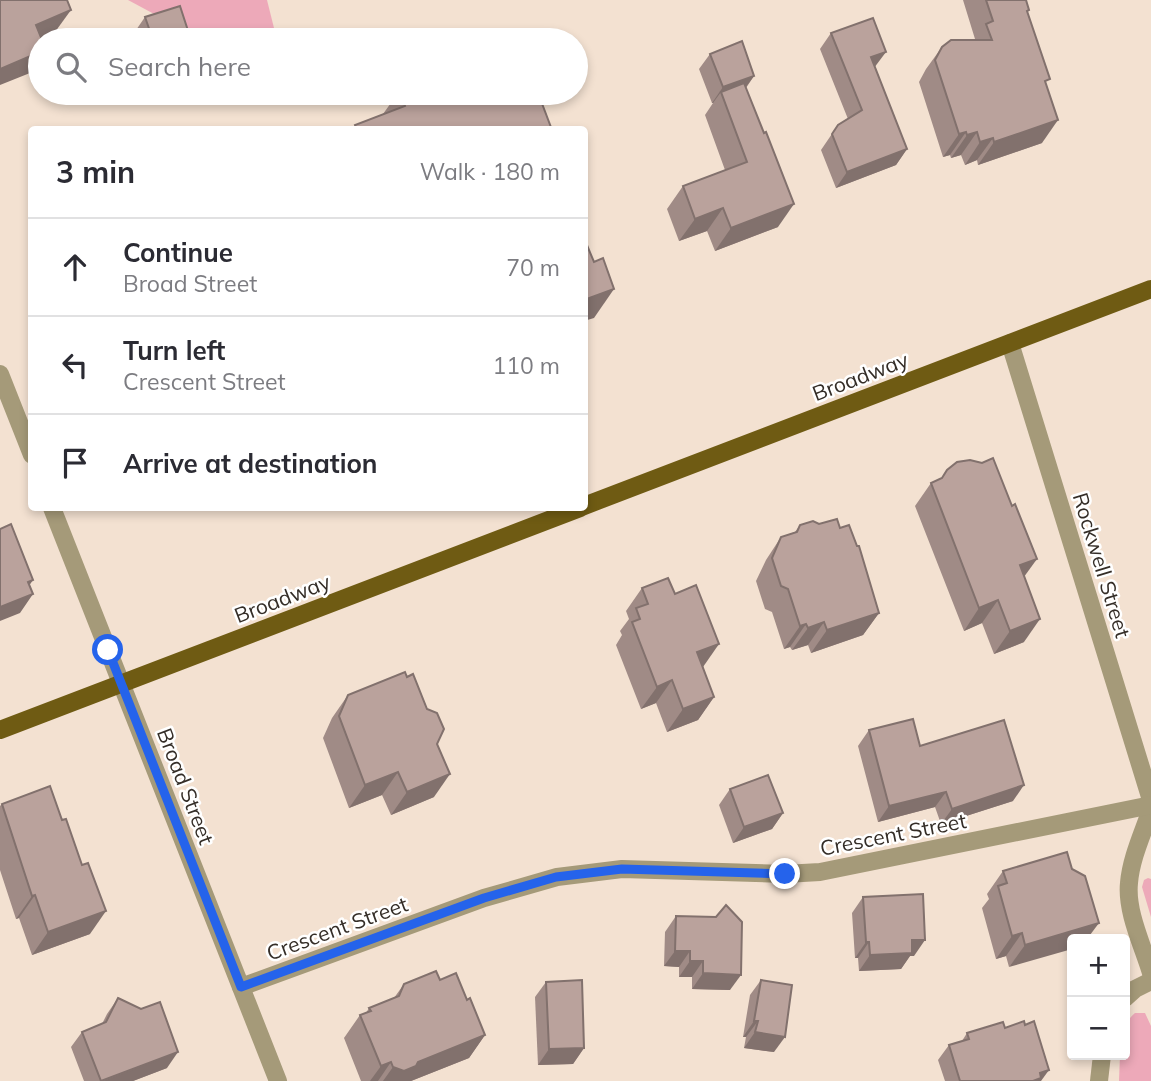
<!DOCTYPE html>
<meta charset="utf-8">
<style>
body{margin:0;font-family:Mulish,sans-serif;background:#f2f2f3;color:#2b2b33}
.controls{position:absolute;right:21px;bottom:21px;display:grid;overflow:hidden;border-radius:7px;box-shadow:0 4px 10px #0003}
.controls button{width:63px;height:63px;display:grid;place-items:center;padding:0;border:0;border-bottom:2px solid #e1e1e2;background:#fff;color:#2b2b33;font:35px sans-serif}
.stop{position:absolute;width:21px;height:21px;margin:-16px;border:5px solid #2563eb;border-radius:50%;background:#fff}
.stop.end{background:#2563eb;border-color:#fff;box-shadow:0 2px 7px #0008}
.list{margin:0;padding:0;list-style:none}
h2{display:flex;justify-content:space-between;align-items:center;height:91px;margin:0;padding:0 28px;font-size:30px}
h2 small{font-size:23px;font-weight:400;color:#7c7c81}
.list li{display:grid;grid-template-columns:46px 1fr auto;gap:21px;align-items:center;box-sizing:border-box;height:98px;padding:0 28px;border-top:2px solid #e1e1e2}
.list b{display:block;font-size:26px;white-space:nowrap}
.list p{margin:0;font-size:23px;white-space:nowrap;color:#7c7c81}
.list em{font-size:23px;font-style:normal;color:#7c7c81}
.icon{flex:none;width:38px;height:38px;fill:none;stroke:currentColor;stroke-width:2;stroke-linecap:round;stroke-linejoin:round}
.map{position:relative;flex:none;width:1151px;height:1081px;overflow:hidden}
.search{position:absolute;background:#fff;box-shadow:0 4px 10px #0003;left:28px;top:28px;width:560px;height:77px;display:flex;align-items:center;gap:18px;box-sizing:border-box;padding:0 24px;border-radius:38px;color:#7c7c81;font-size:26px}
.panel{position:absolute;background:#fff;box-shadow:0 4px 10px #0003;left:28px;top:126px;width:560px;height:385px;border-radius:7px}
.map>svg:first-child{display:block}
.green{fill:#eda9b9}
.lines{fill:none;stroke-linecap:round;stroke-linejoin:round}
.minor{stroke:#a59a79;stroke-width:18}
.major{stroke:#6f5b13;stroke-width:18}
.wall{fill:#a08b86}
.shaded-wall{fill:#82716d}
.building{fill:#baa29c;stroke:#82716d;stroke-width:2}
.route{stroke:#2563eb;stroke-width:9}
.labels{text-anchor:middle;dominant-baseline:central;stroke-width:5;stroke-linejoin:round;paint-order:stroke}
.street-label{font-size:21px;fill:#342d27;stroke:#fff}
</style>
<div class="map">
<svg width="1151" height="1081" viewBox="0 0 1151 1081">
<rect width="100%" height="100%" fill="#f3e1d1"/>
<g class="green">
<polygon points="128,0 267,0 277,40 175,40 169,22"/>
<polygon points="1148,878 1151,879 1151,917 1142,887 1144,880"/>
<path d="M1135,1013H1145L1151,1026V1081H1119L1120,1055H1125C1125,1040 1122,1023 1135,1013Z"/>
</g>
<g class="lines">
<g class="minor">
<polyline points="1010,343 1151,800"/>
<polyline points="0,374 32,455"/>
<polyline points="52,508 278,1081"/>
<path d="M1151,809C1143,833 1131,858 1129,883C1126,912 1143,946 1151,973"/>
<polyline points="241,987 484,898 557,877 622,869 785,874 820,872 1151,805"/>
<polyline points="1125,998 1135,989 1151,981"/>
<polyline points="1099,1081 1102,1055"/>
</g>
<g class="major">
<polyline points="584,506 1151,289"/>
<polyline points="0,730 580,508"/>
</g>
</g>
<g class="wall">
<polygon points="963,0 1026,0 1027,12 1046,85 1042,143 978,165 977,160 965,165 961,155 951,158 950,155 943,157 919,82 926,69 942,47 975,40 975,39"/>
<polygon points="145,17 191,40 137,40 134,33"/>
<polygon points="831,33 875,67 907,149 896,165 836,188 821,150 838,125 848,119 820,49"/>
<polygon points="710,54 754,76 746,88 778,227 715,251 707,231 679,241 667,209 683,186 725,170 705,115 713,103 712,103 699,69"/>
<polygon points="398,93 538,93 552,130 353,130 355,125 383,114"/>
<polygon points="982,463 1024,576 1024,642 994,654 982,623 964,631 915,506 931,483 941,479 947,470"/>
<polygon points="800,525 879,613 863,635 811,653 808,645 792,650 790,647 784,649 772,612 765,609 756,581 766,560 781,537 795,532"/>
<polygon points="642,588 703,667 714,697 698,720 667,732 656,703 641,709 616,645 622,635 620,631 629,619 626,611"/>
<polygon points="407,677 427,709 437,744 434,797 391,815 382,795 349,808 323,738 332,718 348,695"/>
<polygon points="869,730 920,746 1013,801 941,824 935,807 878,822 858,746"/>
<polygon points="730,789 783,813 772,829 733,843 719,805"/>
<polygon points="2,804 90,934 32,955 19,918 16,919 0,870 0,806"/>
<polygon points="1072,869 1085,876 1009,967 1006,956 996,959 982,908 989,899 987,894 1003,871"/>
<polygon points="863,897 914,956 910,956 901,969 859,971 858,958 855,958 852,913"/>
<polygon points="676,916 730,990 692,989 692,977 679,977 679,967 664,966 665,932"/>
<polygon points="440,980 467,1000 485,1035 469,1058 411,1081 361,1081 344,1038 360,1015 366,1013 369,1008 394,998 404,984"/>
<polygon points="761,980 774,1052 744,1048 746,1037 743,1037 750,995"/>
<polygon points="546,982 584,1048 573,1064 538,1065 535,997"/>
<polygon points="118,998 167,1068 133,1081 84,1081 71,1047 82,1032 102,1024 107,1014"/>
<polygon points="1005,1028 1041,1081 945,1081 938,1060 949,1045 962,1041 967,1033"/>
</g>
<g class="shaded-wall">
<polygon points="71,10 55,32 20,47 36,25"/>
<polygon points="40,52 40,58 30,73 0,85 0,69"/>
<polygon points="886,52 874,68 871,57"/>
<polygon points="754,76 743,91 721,92 713,103 712,103 723,87"/>
<polygon points="1058,120 1042,143 978,165 994,142"/>
<polygon points="966,132 950,155 943,157 959,134"/>
<polygon points="977,132 961,155 951,158 967,135"/>
<polygon points="993,138 977,160 965,165 980,142"/>
<polygon points="907,149 896,165 836,188 847,172"/>
<polygon points="794,204 778,227 715,251 731,228"/>
<polygon points="723,208 707,231 679,241 695,219"/>
<polygon points="614,289 594,318 584,321 584,300"/>
<polygon points="1037,559 1021,581 1020,565"/>
<polygon points="33,580 20,599 33,594 20,613 0,621 0,607 28,582"/>
<polygon points="998,600 982,623 964,631 979,608"/>
<polygon points="879,613 863,635 811,653 827,630"/>
<polygon points="1040,619 1024,642 994,654 1010,631"/>
<polygon points="824,622 808,645 792,650 808,628"/>
<polygon points="806,624 790,647 784,649 800,626"/>
<polygon points="719,644 703,667 681,675 697,652"/>
<polygon points="672,680 656,703 641,709 657,687"/>
<polygon points="714,697 698,720 667,732 683,709"/>
<polygon points="398,772 382,795 349,808 365,785"/>
<polygon points="450,774 434,797 391,815 407,792"/>
<polygon points="1024,785 1013,801 941,824 952,809"/>
<polygon points="946,792 935,807 878,822 889,806"/>
<polygon points="783,813 772,829 733,843 744,827"/>
<polygon points="35,895 19,918 16,919 32,896"/>
<polygon points="106,911 90,934 32,955 48,932"/>
<polygon points="1099,923 1087,939 1072,939 1072,949 1009,967 1025,945"/>
<polygon points="1022,933 1006,956 996,959 1012,936"/>
<polygon points="912,940 925,940 914,956 910,956 901,969 859,971 870,955"/>
<polygon points="866,942 869,942 858,958 855,958"/>
<polygon points="675,951 690,951 679,967 664,966"/>
<polygon points="690,961 703,961 692,977 679,977"/>
<polygon points="703,973 741,975 730,990 692,989"/>
<polygon points="754,1021 758,1021 746,1037 743,1037"/>
<polygon points="755,1032 785,1037 774,1052 744,1048"/>
<polygon points="485,1035 469,1058 411,1081 383,1081 393,1067 418,1062"/>
<polygon points="584,1048 573,1064 538,1065 549,1049"/>
<polygon points="178,1052 167,1068 133,1081 103,1081"/>
<polygon points="391,1062 378,1081 370,1081 381,1066"/>
<polygon points="1049,1070 1041,1081 1033,1081 1040,1073"/>
</g>
<g class="building">
<polygon points="0,0 67,0 71,10 36,25 42,40 40,40 40,52 0,69"/>
<polygon points="986,0 1026,0 1029,10 1027,11 1050,79 1045,81 1058,120 994,142 993,138 980,142 977,132 967,135 966,132 959,134 935,60 942,47 951,40 992,40 986,24 993,21"/>
<polygon points="180,6 191,40 153,40 145,17"/>
<polygon points="873,18 886,52 871,57 907,149 847,172 832,134 838,125 862,110 831,33"/>
<polygon points="742,41 754,76 723,87 710,54"/>
<polygon points="744,83 764,133 766,132 794,204 731,228 723,208 695,219 683,186 747,162 721,92"/>
<polygon points="401,93 538,93 552,130 357,130 355,125 405,106"/>
<polygon points="584,238 594,262 603,258 614,289 584,300"/>
<polygon points="993,458 1012,506 1015,504 1037,559 1020,565 1040,619 1010,631 998,600 979,608 931,483 942,478 947,470 957,462 970,460 982,463"/>
<polygon points="837,519 840,528 849,525 857,546 859,546 879,613 827,630 824,622 808,628 806,624 800,626 788,589 781,586 772,558 781,537 797,532 800,525 813,521 819,524"/>
<polygon points="11,524 33,580 28,582 33,594 0,607 0,529"/>
<polygon points="668,578 675,594 696,585 719,644 697,652 714,697 683,709 672,680 657,687 632,622 640,619 636,608 648,604 642,588"/>
<polygon points="405,672 407,677 413,674 427,709 437,713 444,729 437,744 450,774 407,792 398,772 365,785 339,716 348,695"/>
<polygon points="913,719 920,746 1004,720 1024,785 952,809 946,792 889,806 869,730"/>
<polygon points="768,775 783,813 744,827 730,789"/>
<polygon points="50,786 62,820 66,819 82,865 88,863 106,911 48,932 35,895 32,896 2,804"/>
<polygon points="1067,852 1072,869 1085,876 1099,923 1025,945 1022,933 1012,936 998,886 1007,883 1003,871"/>
<polygon points="923,894 925,940 912,940 912,953 870,955 869,942 866,942 863,897"/>
<polygon points="726,905 742,922 741,975 703,973 703,961 690,961 690,951 675,951 676,916 716,917"/>
<polygon points="436,971 440,980 456,973 467,1000 470,998 485,1035 418,1062 416,1066 404,1071 393,1067 391,1062 381,1066 360,1015 371,1011 369,1008 399,996 404,984"/>
<polygon points="582,980 584,1048 549,1049 546,982"/>
<polygon points="761,980 792,985 785,1037 755,1032 758,1021 754,1021"/>
<polygon points="118,998 141,1009 160,1002 178,1052 101,1081 82,1032 106,1022"/>
<polygon points="1024,1021 1025,1025 1034,1021 1049,1070 1040,1073 1041,1078 1033,1081 960,1081 949,1045 969,1039 967,1033 1003,1022 1005,1028"/>
</g>
<g class="lines">
<polyline class="route" points="108,650 241,987 484,898 556,877 622,869 785,874"/>
</g>
<g class="labels">
<g class="street-label">
<text transform="translate(860 376) rotate(-21)">Broadway</text>
<text transform="translate(1102 565) rotate(73)">Rockwell Street</text>
<text transform="translate(282 598) rotate(-21)">Broadway</text>
<text transform="translate(186 786) rotate(69)">Broad Street</text>
<text transform="translate(893 834) rotate(-11)">Crescent Street</text>
<text transform="translate(337 928) rotate(-20)">Crescent Street</text>
</g>
</g>
</svg>
<div class="controls">
<button>+</button>
<button>−</button>
</div>
<div class="stop" style="left:108px;top:650px"></div>
<div class="stop end" style="left:785px;top:874px"></div>
<div class="search"><svg class="icon" aria-label="search" viewBox="0 0 24 24"><circle cx="10" cy="10" r="6"/><path d="M15 15l6 6"/></svg>Search here</div>
<section class="panel">
<h2>3 min<small>Walk · 180 m</small></h2>
<ul class="list">
<li><svg class="icon" aria-label="ahead" viewBox="0 0 24 24"><path d="M12 20V5M6 11l6-6 6 6"/></svg><div><b>Continue</b><p>Broad Street</p></div><em>70 m</em></li>
<li><svg class="icon" aria-label="left" viewBox="0 0 24 24"><path d="M17 20v-9H6M10 6l-5 5 5 5"/></svg><div><b>Turn left</b><p>Crescent Street</p></div><em>110 m</em></li>
<li><svg class="icon" aria-label="arrive" viewBox="0 0 24 24"><path d="M6 21V4h12l-3 4 3 4H6"/></svg><div><b>Arrive at destination</b></div></li>
</ul>
</section>
</div>
